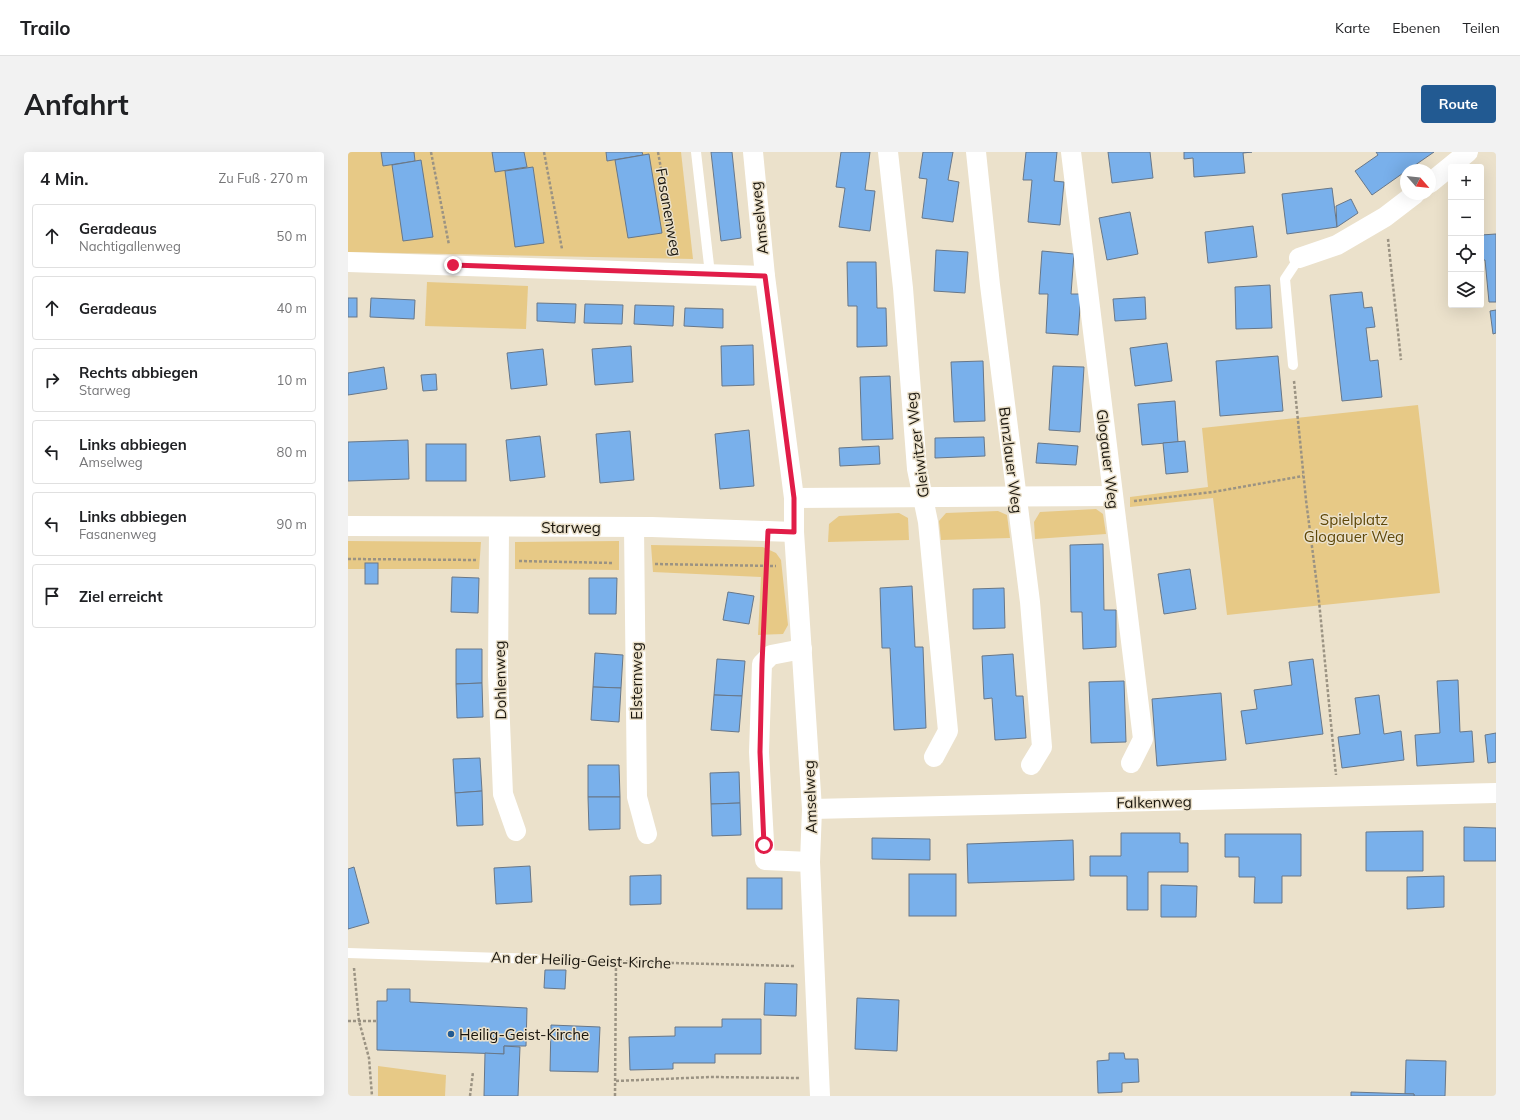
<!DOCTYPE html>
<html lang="de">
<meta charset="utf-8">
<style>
body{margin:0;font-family:Mulish,sans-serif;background:#f2f2f2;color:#202124}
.controls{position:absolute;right:12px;top:12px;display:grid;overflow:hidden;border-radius:4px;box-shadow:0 4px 16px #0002}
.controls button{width:36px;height:36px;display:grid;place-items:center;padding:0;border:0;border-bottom:1px solid #e0e0e0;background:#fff;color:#202124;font:20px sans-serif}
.compass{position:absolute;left:1052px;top:12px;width:36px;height:36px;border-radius:50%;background:#fff;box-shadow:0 4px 16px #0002;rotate:118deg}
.stop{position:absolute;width:12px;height:12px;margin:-9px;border:3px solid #e11d48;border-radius:50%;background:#fff}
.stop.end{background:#e11d48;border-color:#fff;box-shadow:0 1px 4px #0008}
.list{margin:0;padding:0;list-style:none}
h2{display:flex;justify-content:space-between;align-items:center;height:52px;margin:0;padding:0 16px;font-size:17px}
h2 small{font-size:13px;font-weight:400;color:#757577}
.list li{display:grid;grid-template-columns:26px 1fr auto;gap:12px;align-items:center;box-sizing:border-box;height:64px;margin:0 8px 8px;padding:0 8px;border:1px solid #e0e0e0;border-radius:4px}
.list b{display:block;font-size:15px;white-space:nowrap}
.list p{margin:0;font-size:13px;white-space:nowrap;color:#757577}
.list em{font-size:13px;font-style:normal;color:#757577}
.icon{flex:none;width:22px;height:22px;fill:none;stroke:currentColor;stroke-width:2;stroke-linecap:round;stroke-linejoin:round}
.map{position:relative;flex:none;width:1148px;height:944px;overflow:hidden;border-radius:4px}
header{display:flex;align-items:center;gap:24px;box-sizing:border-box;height:56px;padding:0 20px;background:#fff;border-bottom:1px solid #e0e0e0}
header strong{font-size:19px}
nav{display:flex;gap:22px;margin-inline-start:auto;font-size:14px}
.intro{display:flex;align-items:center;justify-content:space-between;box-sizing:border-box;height:96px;padding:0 24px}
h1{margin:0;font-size:28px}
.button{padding:10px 18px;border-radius:4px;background:#225a92;color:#fff;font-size:14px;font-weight:700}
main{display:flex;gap:24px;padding:0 24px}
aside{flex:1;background:#fff;border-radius:4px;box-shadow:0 4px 16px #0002}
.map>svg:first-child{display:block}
.green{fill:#e7c986}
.building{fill:#79b0eb;stroke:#687788}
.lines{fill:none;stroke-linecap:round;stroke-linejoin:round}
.path{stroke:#9b9383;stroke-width:2.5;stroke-dasharray:3 2;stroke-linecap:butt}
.lane{stroke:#fff;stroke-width:10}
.street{stroke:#fff;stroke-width:20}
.route{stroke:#e11d48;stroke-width:5}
.poi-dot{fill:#225a92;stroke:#ebe1cb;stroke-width:1.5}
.labels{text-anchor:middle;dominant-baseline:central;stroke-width:3;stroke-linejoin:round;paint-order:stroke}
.street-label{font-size:15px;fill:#18140c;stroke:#ebe1cb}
.park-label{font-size:15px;fill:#5e4708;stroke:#ebe1cb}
.poi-label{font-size:15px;fill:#18140c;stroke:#ebe1cb;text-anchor:start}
</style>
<header>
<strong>Trailo</strong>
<nav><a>Karte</a><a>Ebenen</a><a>Teilen</a></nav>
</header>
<div class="intro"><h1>Anfahrt</h1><a class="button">Route</a></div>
<main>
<aside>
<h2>4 Min.<small>Zu Fuß · 270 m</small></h2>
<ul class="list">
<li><svg class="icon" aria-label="ahead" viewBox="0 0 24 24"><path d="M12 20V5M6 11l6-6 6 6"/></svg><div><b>Geradeaus</b><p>Nachtigallenweg</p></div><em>50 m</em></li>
<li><svg class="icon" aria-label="ahead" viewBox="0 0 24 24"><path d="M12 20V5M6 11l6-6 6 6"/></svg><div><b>Geradeaus</b></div><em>40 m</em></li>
<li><svg class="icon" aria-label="right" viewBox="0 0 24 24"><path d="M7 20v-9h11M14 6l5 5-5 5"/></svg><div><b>Rechts abbiegen</b><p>Starweg</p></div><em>10 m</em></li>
<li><svg class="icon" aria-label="left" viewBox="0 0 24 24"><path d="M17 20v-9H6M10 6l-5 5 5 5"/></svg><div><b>Links abbiegen</b><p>Amselweg</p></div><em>80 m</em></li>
<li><svg class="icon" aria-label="left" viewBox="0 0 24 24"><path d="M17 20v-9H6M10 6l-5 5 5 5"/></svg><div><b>Links abbiegen</b><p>Fasanenweg</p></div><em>90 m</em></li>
<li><svg class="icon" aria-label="arrive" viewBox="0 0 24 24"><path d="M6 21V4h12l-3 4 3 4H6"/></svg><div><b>Ziel erreicht</b></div></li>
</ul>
</aside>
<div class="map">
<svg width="1148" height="944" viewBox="0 0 1148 944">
<rect width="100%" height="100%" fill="#ebe1cb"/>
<g class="green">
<polygon points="0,0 333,0 345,107 0,100"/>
<polygon points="79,130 180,134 178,177 77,174"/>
<polygon points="1070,253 1092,441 879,463 865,346 782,355 782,345 860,335 854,276"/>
<polygon points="748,357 755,362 758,382 687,387 686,370 692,360"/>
<polygon points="650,359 659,363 662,386 593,388 591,369 598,361"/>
<polygon points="551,361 560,366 561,388 480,390 481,372 491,364"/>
<polygon points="0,389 133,390 131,417 0,417"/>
<polygon points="271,389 271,418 167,417 167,390"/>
<polygon points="303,393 415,395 428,401 433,408 440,473 435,482 410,483 413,425 305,420"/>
<polygon points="30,914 98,923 97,944 30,944"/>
</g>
<g class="building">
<polygon points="33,0 66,0 67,9 35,14"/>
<polygon points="144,0 176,0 179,15 147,20"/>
<polygon points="258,0 294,0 295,3 259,9"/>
<polygon points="363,0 384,0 393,86 373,89"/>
<polygon points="493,0 522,0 517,38 527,39 522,79 491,75 497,36 488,35"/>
<polygon points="575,0 605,0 600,28 611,30 605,70 574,66 579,27 571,26"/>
<polygon points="678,0 709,0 706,29 716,30 712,73 680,70 684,28 675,28"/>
<polygon points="760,0 802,0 805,26 764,31"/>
<polygon points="836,0 904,0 895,1 897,21 846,25 845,6 836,7"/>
<polygon points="1028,0 1086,0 1060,18 1058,18 1058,19 1024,43 1007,19 1030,3"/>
<polygon points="301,2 314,81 280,86 267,8"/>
<polygon points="73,8 85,85 55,89 44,13"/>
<polygon points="185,15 196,91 167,95 157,19"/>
<polygon points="984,36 989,75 939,82 934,42"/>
<polygon points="1003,47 1010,61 989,75 988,54"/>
<polygon points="782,60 790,102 759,108 751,66"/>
<polygon points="905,74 909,105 860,111 857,80"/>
<polygon points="1148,82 1148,150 1141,150 1137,108 1133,108 1133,83"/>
<polygon points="588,98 620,100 617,141 586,139"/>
<polygon points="694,99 726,102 723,142 733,142 730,183 698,181 700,142 691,142"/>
<polygon points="499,110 528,110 529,156 538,156 539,194 509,195 509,154 500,154"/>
<polygon points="922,133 924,176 888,177 887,135"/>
<polygon points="1014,140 1016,156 1024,155 1027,175 1018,176 1022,209 1030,208 1034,245 994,249 982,143"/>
<polygon points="797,145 798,167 767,169 765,147"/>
<rect x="0" y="146" width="9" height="19"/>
<polygon points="23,146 67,148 66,167 22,165"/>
<polygon points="189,151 228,152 227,171 189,169"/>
<polygon points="237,152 275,153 274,172 236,171"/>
<polygon points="287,153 326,154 325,174 286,172"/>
<polygon points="337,156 375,157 375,176 336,174"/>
<polygon points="1148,158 1148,181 1145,182 1142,159"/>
<polygon points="819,191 824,229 787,234 782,196"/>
<polygon points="405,193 406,233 374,234 373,194"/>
<polygon points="283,194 285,230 247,233 244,197"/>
<polygon points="195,197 199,233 163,237 159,201"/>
<polygon points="930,204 935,259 872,264 868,209"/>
<polygon points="635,209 637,269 606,270 603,210"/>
<polygon points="705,214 736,215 732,280 701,278"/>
<polygon points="36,215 39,237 0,243 0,221"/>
<polygon points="88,222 89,238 75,239 73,223"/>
<polygon points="542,224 545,287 514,288 512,225"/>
<polygon points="827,249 830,290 794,293 790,252"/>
<polygon points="401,278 406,334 372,337 367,282"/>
<polygon points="282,279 286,328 252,331 248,282"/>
<polygon points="192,284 197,325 162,329 158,288"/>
<polygon points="636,285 637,304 587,306 587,286"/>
<polygon points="60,288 61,327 0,329 0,290"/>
<polygon points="837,289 840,320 818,322 815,291"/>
<polygon points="690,291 730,294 728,313 688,311"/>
<rect x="78" y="292" width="40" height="37"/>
<polygon points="531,294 532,312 492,314 491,296"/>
<polygon points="755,392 756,458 768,458 768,495 735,497 734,460 723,460 722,393"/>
<rect x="17" y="411" width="13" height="21"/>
<polygon points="842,417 848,457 816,462 810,422"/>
<polygon points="104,425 131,426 130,461 103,460"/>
<polygon points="241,426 269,426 268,462 241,462"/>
<polygon points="564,434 567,495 575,495 578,576 546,578 542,496 534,496 532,436"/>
<polygon points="656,436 657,476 625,477 625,437"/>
<polygon points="380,440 406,444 401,472 375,468"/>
<polygon points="108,497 134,497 134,531 108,532"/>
<polygon points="247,501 275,503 273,536 245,535"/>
<polygon points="665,502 668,544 675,544 678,586 647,588 644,546 636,547 634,504"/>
<polygon points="369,507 397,509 394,544 366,543"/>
<polygon points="965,507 975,582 898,592 893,559 909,557 906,538 944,533 941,510"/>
<polygon points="1110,528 1112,580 1124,579 1126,610 1069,614 1067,583 1092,581 1089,529"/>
<polygon points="776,529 778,590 743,591 741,530"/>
<polygon points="134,531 135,565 109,566 108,532"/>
<polygon points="245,535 273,536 271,570 243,568"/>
<polygon points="873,541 878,608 809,614 804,547"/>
<polygon points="366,543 394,544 391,580 363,578"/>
<polygon points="1031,543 1036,582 1053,579 1056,608 994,616 990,585 1012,582 1007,546"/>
<polygon points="1148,581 1148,610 1140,611 1137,583"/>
<polygon points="132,606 134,639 107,641 105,607"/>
<polygon points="240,613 271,613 272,645 240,645"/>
<polygon points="391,620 392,651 363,652 362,621"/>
<polygon points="134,639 135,673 109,674 107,641"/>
<polygon points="240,645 272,645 272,677 241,678"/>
<polygon points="392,651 393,683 364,684 363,652"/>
<polygon points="1116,675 1148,676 1148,709 1116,709"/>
<polygon points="1075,679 1075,719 1018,719 1018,680"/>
<polygon points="773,681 832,681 832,691 840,691 840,720 800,720 800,758 779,758 779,724 742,724 742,704 773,704"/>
<polygon points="877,682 953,682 953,724 934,724 934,751 906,751 907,725 891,725 891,705 877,705"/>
<polygon points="524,686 582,687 582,708 524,707"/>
<polygon points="725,688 726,728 620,731 619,692"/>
<polygon points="182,714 184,750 148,752 146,716"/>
<polygon points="6,715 21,771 0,777 0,717"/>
<rect x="561" y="722" width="47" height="42"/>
<polygon points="313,723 313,752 282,753 282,724"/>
<polygon points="1096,724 1096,755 1059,757 1059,725"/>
<rect x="399" y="726" width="35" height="31"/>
<polygon points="813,733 849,734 848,765 813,765"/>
<polygon points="197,818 218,818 217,837 196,836"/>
<polygon points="417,831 449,832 448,864 416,863"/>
<polygon points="39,837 62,837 62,850 179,856 178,894 156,894 156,902 29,898 29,849 39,849"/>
<polygon points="509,846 551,848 549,899 507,897"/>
<polygon points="374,867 413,867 413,902 367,902 367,911 325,911 325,917 282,918 281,885 327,884 327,875 374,875"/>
<polygon points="203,873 252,875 250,920 202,919"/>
<polygon points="156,894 172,895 170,944 136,944 137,901 156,902"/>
<polygon points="761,901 776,901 777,907 790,907 791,930 774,931 774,940 750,941 749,909 761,908"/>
<polygon points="1058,908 1098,909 1097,944 1066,944 1066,942 1057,942"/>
<polygon points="1003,940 1066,942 1066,944 1003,944"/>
</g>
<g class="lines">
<g class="path">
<polyline points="83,0 101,93"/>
<polyline points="196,0 214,97"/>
<polyline points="310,0 328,101"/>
<polyline points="1040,87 1053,208"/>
<polyline points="946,229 958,348 971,449 988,623"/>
<polyline points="786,349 865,340 955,324"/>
<polyline points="0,407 130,408"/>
<polyline points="171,409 266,411"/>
<polyline points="307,412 428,414"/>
<polyline points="415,484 419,399"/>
<polyline points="203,808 446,814"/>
<polyline points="6,816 11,869 21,906 24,944"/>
<polyline points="0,869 28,869"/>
<polyline points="268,929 362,925 451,926"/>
<polyline points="122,944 125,920"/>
<polyline points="267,944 268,810"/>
</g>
<g class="lane">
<polyline points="348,0 362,122"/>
<polyline points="945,213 937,127 951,106"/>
<polyline points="0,801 188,807"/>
</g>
<g class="street">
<polyline points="405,0 417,124 446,346 446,380 464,657 462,710 472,944"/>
<polyline points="540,0 555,136 569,317 580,370 600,579 586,605"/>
<polyline points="628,0 642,133 682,450 694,595 683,613"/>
<polyline points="723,0 795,587 783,611"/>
<polyline points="1082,31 1120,0"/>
<polyline points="951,106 989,93 1037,65 1067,42"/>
<polyline points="0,110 417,124"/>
<polyline points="446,346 765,344"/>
<polyline points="0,374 304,375 446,380"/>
<polyline points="151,375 150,523 155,642 168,679"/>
<polyline points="286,375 289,645 299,682"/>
<polyline points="454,497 423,503 414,512 411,600 417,708 462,710"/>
<polyline points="464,657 1148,641"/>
</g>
</g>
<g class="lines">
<polyline class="route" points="105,113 417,124 446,346 446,380 420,379 414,512 412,600 416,693"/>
</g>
<circle class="poi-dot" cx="103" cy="882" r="4"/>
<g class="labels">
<g class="street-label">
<text transform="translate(321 60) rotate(80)">Fasanenweg</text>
<text transform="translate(411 66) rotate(-96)">Amselweg</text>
<text transform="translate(569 293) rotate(-97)">Gleiwitzer Weg</text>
<text transform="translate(760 307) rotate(83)">Glogauer Weg</text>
<text transform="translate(663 308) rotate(83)">Bunzlauer Weg</text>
<text x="223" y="375">Starweg</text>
<text transform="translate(152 528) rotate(-91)">Dohlenweg</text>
<text transform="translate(288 529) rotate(-90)">Elsternweg</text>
<text transform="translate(462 645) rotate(-92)">Amselweg</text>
<text transform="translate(806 650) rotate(-1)">Falkenweg</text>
<text transform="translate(233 808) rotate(2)">An der Heilig-Geist-Kirche</text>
</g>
<g class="park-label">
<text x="1006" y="367">Spielplatz<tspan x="1006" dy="17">Glogauer Weg</tspan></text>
</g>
<g class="poi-label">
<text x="111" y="882">Heilig-Geist-Kirche</text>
</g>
</g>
</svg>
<div class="controls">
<button>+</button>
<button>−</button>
<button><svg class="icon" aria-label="locate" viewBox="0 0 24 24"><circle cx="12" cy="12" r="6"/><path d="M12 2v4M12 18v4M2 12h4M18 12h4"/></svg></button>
<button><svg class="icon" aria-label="layers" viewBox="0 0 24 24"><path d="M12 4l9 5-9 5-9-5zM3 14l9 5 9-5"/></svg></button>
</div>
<svg class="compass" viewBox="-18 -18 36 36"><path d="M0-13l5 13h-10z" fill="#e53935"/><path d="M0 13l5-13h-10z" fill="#757577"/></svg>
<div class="stop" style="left:416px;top:693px"></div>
<div class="stop end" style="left:105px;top:113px"></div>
</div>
</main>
